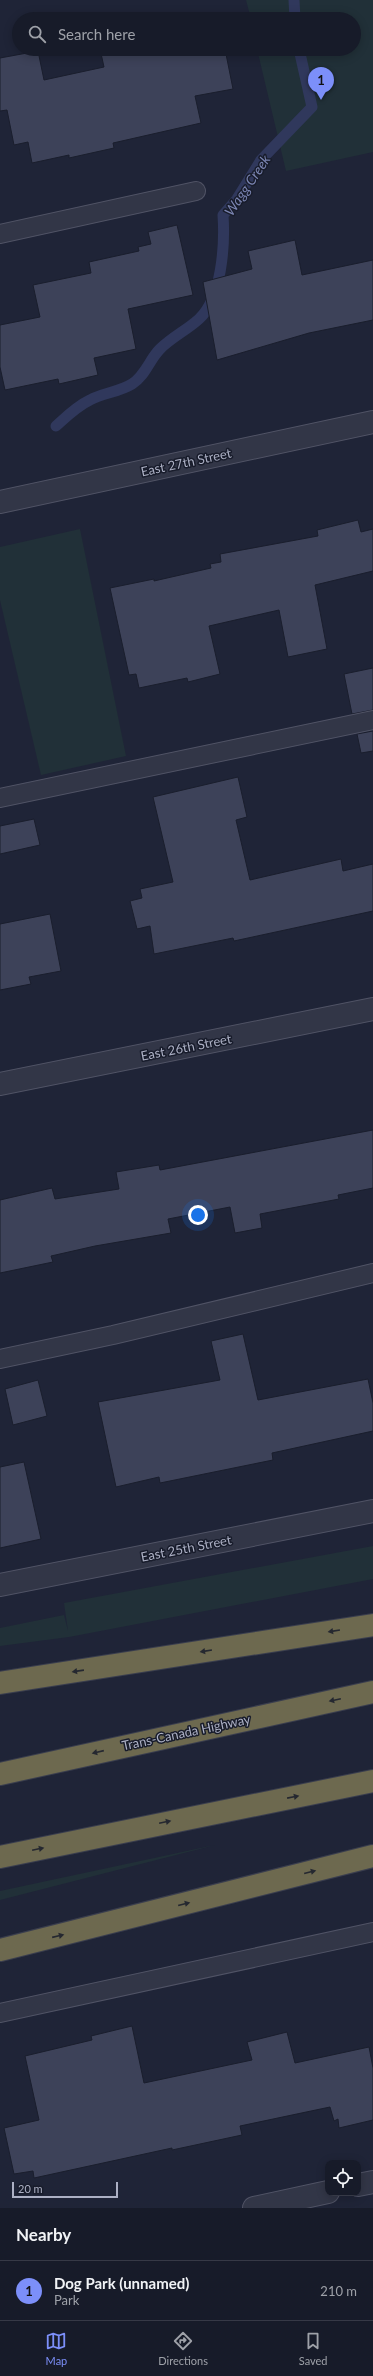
<!DOCTYPE html>
<style>
body{margin:0;font-family:Lato,sans-serif;background:#202431;color:#f1f3f6}
.controls{position:absolute;right:12px;bottom:12px;display:grid;overflow:hidden;border-radius:8px;box-shadow:0 2px 10px #0003}
.controls button{width:36px;height:36px;display:grid;place-items:center;padding:0;border:0;border-bottom:1px solid #363946;background:#171b29;color:#f1f3f6;font:20px sans-serif}
.scale{position:absolute;left:12px;bottom:10px;width:106px;box-sizing:border-box;padding-left:4px;border:2px solid #acb0c4;border-top:0;font-size:11px;line-height:14px;white-space:nowrap;color:#acb0c4;-webkit-text-stroke:3px #181c2b;paint-order:stroke}
.you{position:absolute;left:198px;top:1215px;width:14px;height:14px;margin:-10px;border:3px solid #fff;border-radius:50%;background:#1a73e8;box-shadow:0 0 0 6px #1a73e833}
.badge{display:grid;place-items:center;width:26px;height:26px;border-radius:50%;background:#7c8ff9;color:#111;font-size:13px;font-weight:700}
.pin{position:absolute;translate:-50% -33px;filter:drop-shadow(0 1px 2px #0008)}
.pin::after{content:'';position:absolute;top:21px;width:14px;height:12px;background:inherit;clip-path:polygon(0 0,100% 0,50% 100%)}
.list{margin:0;padding:0;list-style:none}
h2{display:flex;justify-content:space-between;align-items:center;height:52px;margin:0;padding:0 16px;font-size:17px}
h2 small{font-size:13px;font-weight:400;color:#9ea1a8}
.list li{display:grid;grid-template-columns:26px 1fr auto;gap:12px;align-items:center;box-sizing:border-box;height:60px;padding:0 16px;border-top:1px solid #363946}
.list b{display:block;font-size:15px;white-space:nowrap}
.list p{margin:0;font-size:13px;white-space:nowrap;color:#9ea1a8}
.list em{font-size:13px;font-style:normal;color:#9ea1a8}
.icon{flex:none;width:22px;height:22px;fill:none;stroke:currentColor;stroke-width:2;stroke-linecap:round;stroke-linejoin:round}
.map{position:relative;flex:none;width:373px;height:2208px;overflow:hidden}
.search{position:absolute;background:#171b29;box-shadow:0 2px 10px #0003;left:12px;right:12px;top:12px;height:44px;display:flex;align-items:center;gap:10px;box-sizing:border-box;padding:0 14px;border-radius:22px;color:#9ea1a8;font-size:15px}
.sheet{height:112px;background:#171b29}
nav{display:flex;justify-content:space-around;align-items:center;box-sizing:border-box;height:56px;border-top:1px solid #363946;background:#171b29;font-size:11px;color:#9ea1a8}
nav a{display:grid;justify-items:center;gap:2px}
nav .on{color:#7c8ff9}
.map>svg:first-child{display:block}
.green{fill:#213038}
.lines{fill:none;stroke-linecap:round;stroke-linejoin:round}
.stream{stroke:#30385c;stroke-width:11}
.building{fill:#3d4259;stroke:#1a1e2d}
.service-casing{stroke:#505365;stroke-width:20}
.minor-casing{stroke:#505365;stroke-width:24}
.motorway-casing{stroke:#3a3e4e;stroke-width:24}
.service{stroke:#323647;stroke-width:18}
.minor{stroke:#323647;stroke-width:22}
.motorway{stroke:#6d694f;stroke-width:22}
.oneway{fill:#252830}
.labels{text-anchor:middle;dominant-baseline:central;stroke-width:3;stroke-linejoin:round;paint-order:stroke}
.street-label{font-size:13px;fill:#acb0c4;stroke:#181c2b}
.water-label{font-size:14px;font-style:italic;fill:#7b85b2;stroke:#181c2b}
</style>
<div class="map">
<svg width="373" height="2208" viewBox="0 0 373 2208">
<rect width="100%" height="100%" fill="#1f2437"/>
<g class="green">
<polygon points="246,0 373,0 373,152 286,171 257,49 354,49 354,19 251,19"/>
<polygon points="80,529 126,756 41,775 0,600 0,547"/>
<polygon points="373,1546 373,1579 69,1637 0,1646 0,1628 64,1615 68,1631 64,1603"/>
<polygon points="215,1845 0,1900 0,1891"/>
</g>
<g class="lines">
<g class="stream">
<polyline points="294,0 295,19"/>
<path d="M56,426C66,417 77,406 90,400C103,393 119,392 132,384C146,375 149,360 160,349C172,337 187,330 199,319C222,298 225,244 223,215L237,199L261,160L312,107L299,49"/>
</g>
</g>
<g class="building">
<polygon points="100,49 225,49 233,89 195,96 201,123 113,143 114,148 69,158 69,155 32,163 28,142 14,145 7,110 0,111 0,58 38,51 44,80 104,67"/>
<polygon points="177,225 193,295 128,309 136,349 94,358 98,375 59,384 58,379 5,390 0,367 0,325 40,317 33,285 91,273 89,262 139,251 138,247 151,244 148,232"/>
<polygon points="295,240 302,275 373,260 373,320 309,333 217,360 203,282 252,269 248,251"/>
<polygon points="358,520 361,532 373,529 373,571 315,585 327,649 288,657 279,610 209,626 220,674 188,682 187,678 139,688 136,674 129,675 110,588 154,579 154,581 211,568 210,564 221,562 220,554 318,536 317,530"/>
<polygon points="373,668 373,710 352,714 344,674"/>
<polygon points="373,731 373,751 361,753 357,734"/>
<polygon points="238,777 247,817 236,820 250,880 341,859 343,871 373,864 373,911 234,941 233,938 154,954 150,926 137,929 130,901 142,898 140,889 173,882 153,797"/>
<polygon points="34,819 40,845 0,854 0,826"/>
<polygon points="50,914 61,971 29,977 31,984 0,990 0,924"/>
<polygon points="373,1130 373,1188 338,1195 339,1199 260,1214 262,1228 235,1233 230,1207 168,1219 171,1233 95,1246 51,1256 53,1262 0,1273 0,1200 52,1188 55,1199 119,1189 116,1172 159,1165 160,1170"/>
<polygon points="243,1334 258,1400 368,1379 373,1403 373,1431 272,1453 273,1460 160,1483 159,1477 116,1487 98,1402 220,1380 211,1341"/>
<polygon points="38,1380 47,1416 13,1425 5,1389"/>
<polygon points="24,1462 41,1539 0,1548 0,1467"/>
<polygon points="132,2026 144,2083 252,2060 247,2042 287,2032 295,2063 369,2047 373,2068 373,2120 339,2128 338,2119 334,2121 330,2107 240,2126 242,2135 172,2150 172,2148 34,2178 33,2171 14,2174 4,2128 39,2120 25,2056 92,2040 91,2036"/>
</g>
<g class="lines">
<g class="service-casing">
<g id="service">
<polyline points="0,234 196,191"/>
<polyline points="0,798 373,720"/>
<polyline points="0,1359 113,1335 373,1273"/>
<polyline points="0,2013 373,1932"/>
</g>
</g>
<g class="minor-casing">
<g id="minor">
<polyline points="0,502 373,422"/>
<polyline points="0,1084 373,1009"/>
<polyline points="0,1585 373,1511"/>
<polyline points="358,2185 373,2182"/>
<polyline points="254,2208 328,2192"/>
</g>
</g>
<g class="motorway-casing">
<g id="motorway">
<polyline points="0,1683 373,1625"/>
<polyline points="0,1774 373,1692"/>
<polyline points="0,1857 373,1781"/>
<polyline points="0,1950 373,1856"/>
</g>
</g>
<use href="#service" class="service"/>
<use href="#minor" class="minor"/>
<use href="#motorway" class="motorway"/>
</g>
<defs><path id="oneway-solid" d="M-6-.8H1V-3.2L6.5 0L1 3.2V.8H-6Z"/></defs>
<g class="oneway">
<use href="#oneway-solid" transform="translate(334 1631) rotate(171)"/>
<use href="#oneway-solid" transform="translate(206 1651) rotate(171)"/>
<use href="#oneway-solid" transform="translate(78 1671) rotate(172)"/>
<use href="#oneway-solid" transform="translate(335 1700) rotate(168)"/>
<use href="#oneway-solid" transform="translate(98 1752) rotate(167)"/>
<use href="#oneway-solid" transform="translate(293 1797) rotate(-11)"/>
<use href="#oneway-solid" transform="translate(165 1822) rotate(-12)"/>
<use href="#oneway-solid" transform="translate(38 1849) rotate(-12)"/>
<use href="#oneway-solid" transform="translate(310 1872) rotate(-14)"/>
<use href="#oneway-solid" transform="translate(184 1904) rotate(-14)"/>
<use href="#oneway-solid" transform="translate(58 1936) rotate(-13)"/>
</g>
<g class="labels">
<g class="street-label">
<text transform="translate(186 462) rotate(-12)">East 27th Street</text>
<text transform="translate(186 1047) rotate(-11)">East 26th Street</text>
<text transform="translate(186 1548) rotate(-11)">East 25th Street</text>
<text transform="translate(186 1732) rotate(-12)">Trans-Canada Highway</text>
</g>
<g class="water-label">
<text transform="translate(247 185) rotate(-56)">Wagg Creek</text>
</g>
</g>
</svg>
<div class="controls">
<button><svg class="icon" aria-label="locate" viewBox="0 0 24 24"><circle cx="12" cy="12" r="6"/><path d="M12 2v4M12 18v4M2 12h4M18 12h4"/></svg></button>
</div>
<div class="scale">20 m</div>
<div class="you"></div>
<div class="pin badge" style="left:321px;top:100px">1</div>
<div class="search"><svg class="icon" aria-label="search" viewBox="0 0 24 24"><circle cx="10" cy="10" r="6"/><path d="M15 15l6 6"/></svg>Search here</div>
</div>
<section class="sheet">
<h2>Nearby<small></small></h2>
<ul class="list">
<li><span class="badge">1</span><div><b>Dog Park (unnamed)</b><p>Park</p></div><em>210 m</em></li>
</ul>
</section>
<nav>
<a class="on"><svg class="icon" aria-label="map" viewBox="0 0 24 24"><path d="M3 6l6-2 6 2 6-2v14l-6 2-6-2-6 2zM9 4v14M15 6v14"/></svg>Map</a>
<a><svg class="icon" aria-label="directions" viewBox="0 0 24 24"><path d="M12 3l9 9-9 9-9-9zM9 14v-3h6M13 9l2 2-2 2"/></svg>Directions</a>
<a><svg class="icon" aria-label="saved" viewBox="0 0 24 24"><path d="M7 4h10v16l-5-4-5 4z"/></svg>Saved</a>
</nav>
